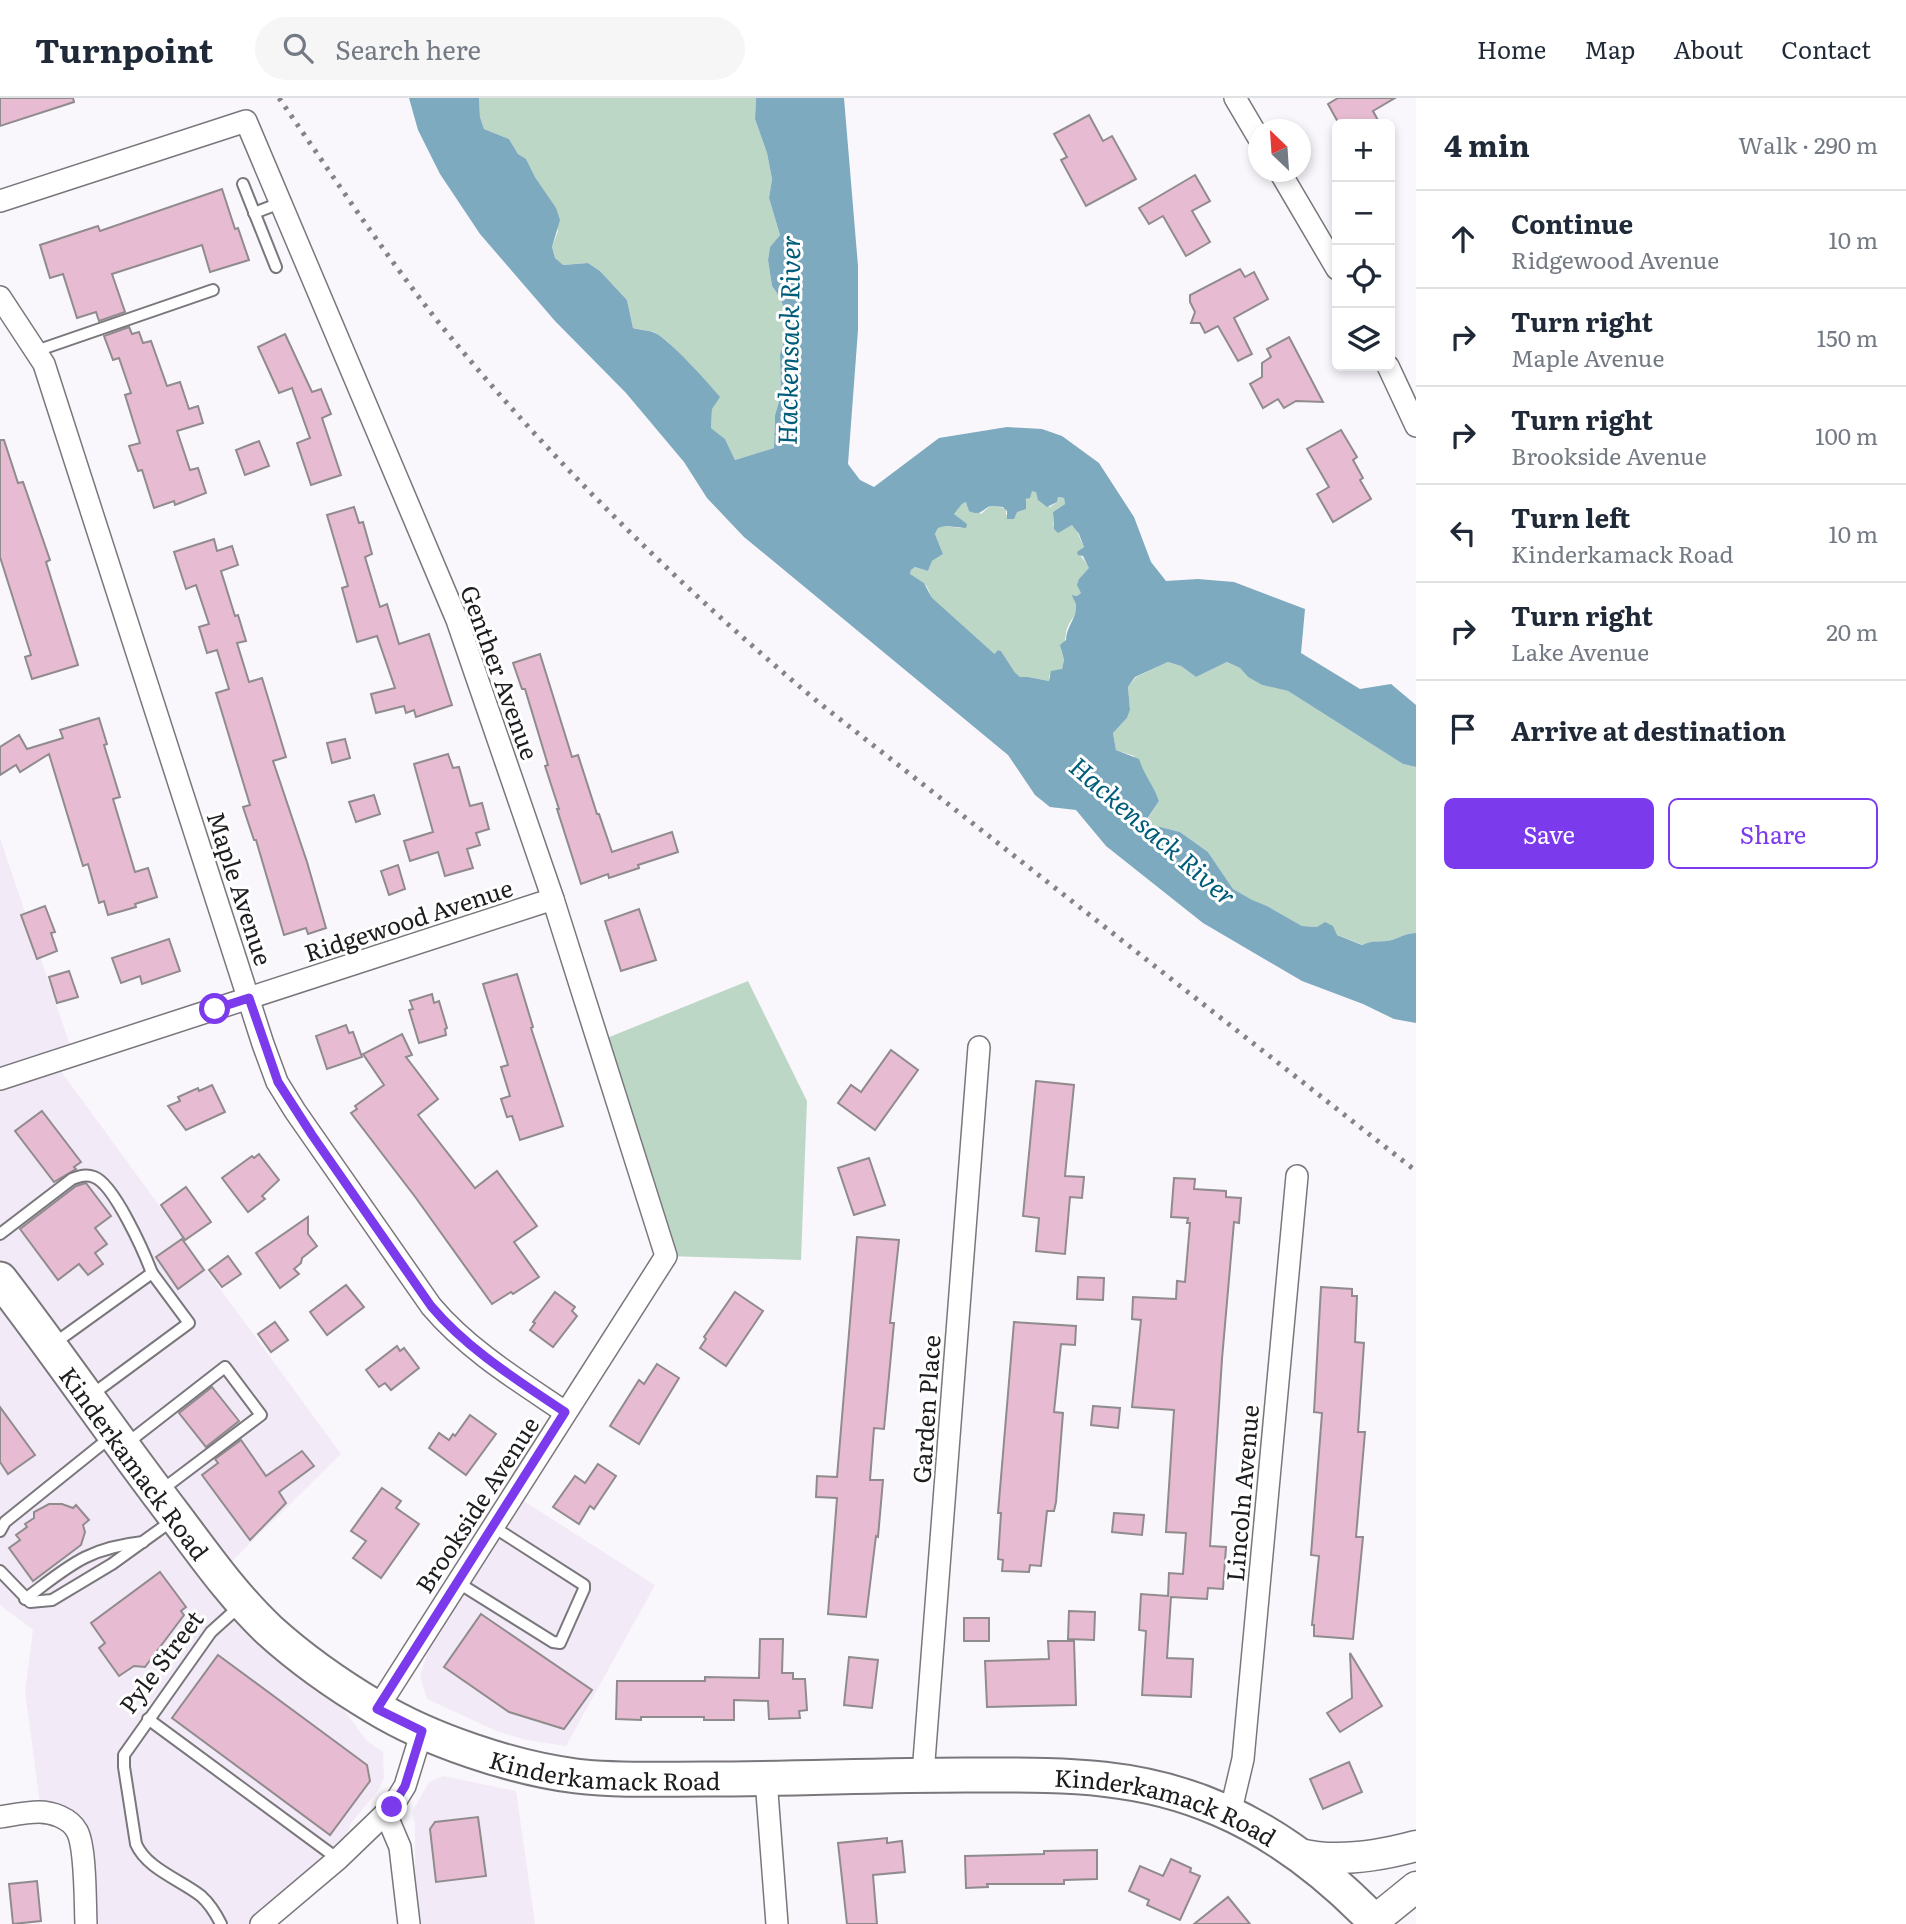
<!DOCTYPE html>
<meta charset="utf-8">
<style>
body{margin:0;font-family:Literata,serif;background:#f6f6f7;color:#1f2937}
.controls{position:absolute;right:21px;top:21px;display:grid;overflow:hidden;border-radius:10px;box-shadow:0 4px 10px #0003}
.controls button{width:63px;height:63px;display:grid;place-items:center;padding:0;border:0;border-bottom:2px solid #e0e1e3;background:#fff;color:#1f2937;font:35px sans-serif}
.compass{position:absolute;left:1248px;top:21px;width:63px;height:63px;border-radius:50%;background:#fff;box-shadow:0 4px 10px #0003;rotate:335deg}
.stop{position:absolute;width:21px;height:21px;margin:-16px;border:5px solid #7c3aed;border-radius:50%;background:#fff}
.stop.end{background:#7c3aed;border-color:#fff;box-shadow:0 2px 7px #0008}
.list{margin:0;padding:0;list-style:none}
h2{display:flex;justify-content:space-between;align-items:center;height:91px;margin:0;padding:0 28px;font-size:30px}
h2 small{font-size:23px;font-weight:400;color:#747a83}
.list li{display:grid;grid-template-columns:46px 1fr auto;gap:21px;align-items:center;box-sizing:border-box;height:98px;padding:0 28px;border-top:2px solid #e0e1e3}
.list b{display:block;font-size:26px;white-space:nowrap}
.list p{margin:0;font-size:23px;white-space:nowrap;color:#747a83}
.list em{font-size:23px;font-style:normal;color:#747a83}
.actions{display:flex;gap:14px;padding:21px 28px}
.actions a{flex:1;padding:16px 0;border:2px solid #7c3aed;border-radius:10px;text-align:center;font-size:24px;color:#7c3aed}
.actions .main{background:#7c3aed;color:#fff}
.icon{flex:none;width:38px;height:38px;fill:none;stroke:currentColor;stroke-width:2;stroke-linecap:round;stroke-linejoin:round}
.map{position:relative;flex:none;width:1416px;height:1826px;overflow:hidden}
header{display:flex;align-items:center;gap:42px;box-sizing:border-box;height:98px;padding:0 35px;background:#fff;border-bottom:2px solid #e0e1e3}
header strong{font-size:33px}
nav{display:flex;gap:38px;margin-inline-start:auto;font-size:24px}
.search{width:490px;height:63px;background:#f6f6f7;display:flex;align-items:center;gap:18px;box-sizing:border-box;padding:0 24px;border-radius:38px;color:#747a83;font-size:26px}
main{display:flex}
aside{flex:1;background:#fff}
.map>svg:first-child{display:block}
.built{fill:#f2ebf7}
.green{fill:#bcd7c6}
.water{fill:#7daabe;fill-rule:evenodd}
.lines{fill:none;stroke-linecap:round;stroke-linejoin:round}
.river{stroke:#7daabe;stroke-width:42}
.building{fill:#e7bbd1;stroke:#908b8d;stroke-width:2}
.lane-casing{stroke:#7a777c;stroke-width:14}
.street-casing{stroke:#7a777c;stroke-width:24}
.secondary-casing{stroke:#7a777c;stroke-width:33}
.primary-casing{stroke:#7a777c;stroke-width:37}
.lane{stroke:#fff;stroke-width:10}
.street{stroke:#fff;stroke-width:21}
.secondary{stroke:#fff;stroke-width:30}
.primary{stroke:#fff;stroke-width:33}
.rail{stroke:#858386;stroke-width:5;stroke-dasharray:3.5 7;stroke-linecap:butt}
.route{stroke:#7c3aed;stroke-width:9}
.labels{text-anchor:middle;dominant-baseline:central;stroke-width:6;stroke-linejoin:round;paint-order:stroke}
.street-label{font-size:24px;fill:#1d1c1e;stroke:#fff}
.water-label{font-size:26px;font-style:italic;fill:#005d7a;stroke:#fff}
</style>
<header>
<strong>Turnpoint</strong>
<div class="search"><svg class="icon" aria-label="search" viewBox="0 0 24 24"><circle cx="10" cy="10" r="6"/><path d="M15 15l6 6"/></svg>Search here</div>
<nav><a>Home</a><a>Map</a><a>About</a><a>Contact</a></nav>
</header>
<main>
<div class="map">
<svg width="1416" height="1826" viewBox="0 0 1416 1826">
<rect width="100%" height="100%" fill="#faf7fc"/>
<g class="built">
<polygon points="0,740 74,959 55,965 341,1356 219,1476 312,1568 366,1642 383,1654 384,1680 377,1694 351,1725 338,1761 261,1826 86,1826 78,1735 41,1714 25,1593 33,1532 0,1507"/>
<polygon points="513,1396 655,1487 566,1648 526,1642 496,1633 427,1601 420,1579 440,1511"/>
<polygon points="443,1678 516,1693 535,1826 415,1826 415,1726 412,1714 429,1684"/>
</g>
<g class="green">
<polygon points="479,0 756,0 755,21 767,55 772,81 769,100 780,137 770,149 768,162 772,188 781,201 786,218 785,240 780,256 781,297 775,317 774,350 735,362 725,341 711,330 712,311 679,256 667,243 654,234 633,230 627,202 600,173 588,165 562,167 555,160 552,149 558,133 547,97 535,79 526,62 518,56 509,41 484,31 480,19"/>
<path d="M1032,393H1036L1042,405L1050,409L1057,404L1058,399L1064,400L1065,406L1053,414V427L1060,433L1072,427L1075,429L1084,449L1078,454L1090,470L1079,481L1081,495L1077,498L1073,497C1082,520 1069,518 1066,535C1065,542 1065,545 1061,552L1064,562L1062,571L1049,578V583L1028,579H1013L1014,573L1001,553L998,552L993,557L977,565C950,557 959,552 950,531C946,522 940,522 936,515C932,507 932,497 927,489C923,482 915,481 910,476L911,472L915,469L928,473L932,463L943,456L935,436L938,430L946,428L961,430L966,426L954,416L962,406L966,404L981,416L990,408L1006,410V417L1020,412Z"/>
<path d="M1168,564L1181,568L1196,579L1227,564L1240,570L1248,579L1262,587L1288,593L1403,666L1416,669V835C1406,835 1401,839 1392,842C1381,845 1377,841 1363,847L1317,829L1302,828L1267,808L1252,803L1233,791L1208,754L1180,734L1149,726L1147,722L1159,703C1153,687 1142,674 1134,658L1116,652L1113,635L1127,620L1130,612L1128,589L1136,579Z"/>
<polygon points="748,883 807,1003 801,1162 666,1158 597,944"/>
</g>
<path class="water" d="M409,0H479L480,19L484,31L509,41L518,56L526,61L535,79L556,110L560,122L552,149L555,160L563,167L588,165L600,173L627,202L633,230C640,232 649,232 655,235C669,241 709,286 720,299L712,311L711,330L725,341L735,362L774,350L775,317L781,297L780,256L785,240L786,218L781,201L772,188L768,162L770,149L780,137L769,100L772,81L767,55L755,21L756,0H844L858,168V232L848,366L860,382L874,389L939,340L1007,329L1042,331L1062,338L1099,365L1134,419L1151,464L1166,483L1198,481L1234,484L1305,511L1301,555L1360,591L1391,586L1416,607V669L1403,666L1288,593L1262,587L1248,579L1240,570L1227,564L1196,579L1181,568L1168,564L1135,579L1128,589L1130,612L1127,620L1113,635L1116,652L1139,661C1144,677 1154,688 1159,703L1147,721L1149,726L1180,734L1208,754L1233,791L1252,802L1267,808L1302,828L1317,829L1325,824L1333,828L1337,837L1362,847C1376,841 1381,845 1392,842C1401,839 1406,835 1416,835V925L1394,921L1363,906L1302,883L1203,825L1106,748L1076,712L1050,709L1035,697L1008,657L744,439L707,400L684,364L626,295L555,223L480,136L440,76L418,32ZM1032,393L1036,394L1038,402L1047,409L1057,404L1058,399L1064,400L1065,406L1053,414L1054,431L1058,435L1072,427L1079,436L1084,449L1077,454L1078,457L1083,458L1089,470L1079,481L1077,487L1081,495L1077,498L1072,497C1073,501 1076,504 1076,508C1077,520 1066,529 1066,542L1060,547L1064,562L1062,571L1051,573L1049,583L1028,579H1014V573L1001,553L998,552L993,557L977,565L960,559L954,553L949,526L936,514L933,502L924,485L910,476L911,472L915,469L928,473L932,463L943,456L935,436L938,430L946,428L966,430L967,426L954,416L962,406L966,404L969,413C980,418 981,413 990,408L1003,409L1007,413V421H1014L1017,414L1026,411V401L1030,400Z"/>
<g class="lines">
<polyline class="river" points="913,511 1013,601"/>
</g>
<g class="building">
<polygon points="0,0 73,0 74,4 0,28"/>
<polygon points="1338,0 1395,0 1373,13 1380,26 1339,26 1328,6"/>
<polygon points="1089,17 1103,43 1112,38 1136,81 1086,108 1061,62 1067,59 1054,36"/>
<polygon points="1195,77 1210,103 1192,113 1210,144 1186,158 1163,118 1149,126 1139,110"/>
<polygon points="222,91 235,131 238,130 249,162 210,174 202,147 112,176 125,214 99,223 96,214 77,220 63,176 50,180 40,147 98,128 100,133"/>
<polygon points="1240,171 1245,179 1254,174 1268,201 1234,220 1252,256 1238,263 1218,228 1205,235 1200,225 1191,225 1195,214 1190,204 1190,197"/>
<polygon points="129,229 132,236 139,234 143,245 151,243 167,288 180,284 189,311 198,308 203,325 177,333 190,372 198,370 206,395 175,407 174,403 154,410 142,372 138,373 129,348 140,345 125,297 131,295 119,260 113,262 104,238"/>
<polygon points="285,236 312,294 321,291 331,316 322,320 341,377 311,387 297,345 310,340 292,290 279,295 258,249"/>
<polygon points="1289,239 1323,304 1296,303 1284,310 1278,301 1263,310 1250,286 1262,279 1262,265 1271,259 1267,251"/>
<polygon points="1341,332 1357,359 1353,362 1363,380 1360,382 1371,401 1333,424 1317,396 1329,389 1307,351"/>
<polygon points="0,342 4,342 18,385 23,384 50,462 46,464 78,567 32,581 25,559 31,557 0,459"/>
<polygon points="259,343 269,368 245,377 236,352"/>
<polygon points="354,409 359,425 363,424 372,456 365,459 380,509 387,506 399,546 429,536 452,607 416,619 414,612 406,615 404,608 376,615 371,596 395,590 377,538 357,544 342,490 348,488 327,417"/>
<polygon points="214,441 217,453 232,448 238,467 221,473 235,518 238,517 246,543 237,545 249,584 262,580 286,659 273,663 307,764 326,830 308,836 306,830 284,837 256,742 254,742 243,709 250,707 216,595 229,591 217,552 207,555 199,529 209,526 196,487 186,491 174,454"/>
<polygon points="540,556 572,659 578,657 597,716 599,716 612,754 672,734 678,754 638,767 639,770 609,780 608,776 581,786 557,711 559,711 545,668 548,667 525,591 522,591 513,565"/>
<polygon points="99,620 107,646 104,647 120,699 113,701 135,774 148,770 157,799 135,806 136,809 108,817 104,803 99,805 88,766 83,768 49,656 20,674 16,667 0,677 0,649 19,637 27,651 63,640 60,632"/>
<polygon points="345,641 350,660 332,665 327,645"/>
<polygon points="448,656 453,670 459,669 470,708 482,705 489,731 476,735 480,747 467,751 473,770 445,778 438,754 410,763 404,743 433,734 414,666"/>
<polygon points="374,697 380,716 356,724 349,704"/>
<polygon points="398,767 405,791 389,797 381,773"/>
<polygon points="45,808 55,834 51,835 57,853 37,861 21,817"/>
<polygon points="639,811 656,862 621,873 605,823"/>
<polygon points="169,841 180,873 142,886 140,878 121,885 112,860"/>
<polygon points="69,873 78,899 57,905 49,879"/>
<polygon points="517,876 533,929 531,930 563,1028 520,1042 512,1018 507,1019 501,1001 510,998 501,969 508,967 483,886"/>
<polygon points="432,896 434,905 439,903 447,930 445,931 446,937 419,945 409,912 413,911 410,903"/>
<polygon points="346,927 349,935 353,934 362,959 327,971 316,938"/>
<polygon points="402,936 412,957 406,959 438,1001 418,1017 475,1090 497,1073 537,1128 514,1144 539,1179 513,1196 511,1194 492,1206 416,1100 351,1015 357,1011 355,1008 384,987 363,956"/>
<polygon points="891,952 918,972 875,1032 838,1005 851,987 861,994"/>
<polygon points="1036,983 1074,987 1065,1078 1084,1079 1082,1100 1070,1099 1065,1156 1036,1153 1039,1120 1023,1118"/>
<polygon points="212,987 225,1014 186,1032 168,1008 180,1003 178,999 198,990 199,993"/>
<polygon points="42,1013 81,1064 74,1069 76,1071 54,1084 15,1033"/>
<polygon points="259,1056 279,1082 262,1098 265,1101 248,1114 222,1080 252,1058 254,1060"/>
<polygon points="869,1060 885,1107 854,1117 838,1070"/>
<polygon points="1174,1080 1195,1081 1194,1091 1226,1093 1226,1099 1241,1100 1239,1125 1234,1124 1222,1261 1210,1448 1226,1449 1223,1491 1208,1490 1207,1501 1171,1499 1167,1560 1193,1561 1191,1599 1142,1597 1146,1533 1139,1532 1141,1496 1168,1498 1169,1475 1183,1476 1186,1435 1166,1434 1174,1312 1132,1309 1141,1222 1132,1221 1133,1199 1176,1201 1177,1183 1185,1184 1190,1125 1187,1125 1188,1120 1171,1119"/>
<polygon points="86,1085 111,1118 95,1130 107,1146 95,1155 103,1166 88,1177 79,1166 58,1182 20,1131 76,1088"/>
<polygon points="186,1089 211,1124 185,1142 161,1107"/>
<polygon points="308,1119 308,1136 317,1148 302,1160 301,1165 294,1171 299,1176 280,1190 256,1155"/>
<polygon points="857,1139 899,1142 890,1225 894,1225 884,1331 874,1330 870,1382 883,1382 878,1439 876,1438 866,1519 828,1516 837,1400 816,1399 817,1378 837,1379"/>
<polygon points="182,1141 204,1172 178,1191 156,1159"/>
<polygon points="228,1158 241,1176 222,1189 209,1172"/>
<polygon points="1078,1179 1104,1180 1103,1202 1077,1201"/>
<polygon points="346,1187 364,1209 327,1237 310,1214"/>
<polygon points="1321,1189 1352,1191 1352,1198 1357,1198 1355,1244 1364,1245 1358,1334 1365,1334 1356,1439 1363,1439 1353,1541 1314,1538 1314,1527 1312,1527 1319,1458 1311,1457 1322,1315 1314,1314"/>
<polygon points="555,1194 575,1209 572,1213 577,1218 553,1249 530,1232 535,1225 533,1224"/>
<polygon points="735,1194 763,1213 726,1268 700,1250 706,1241 704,1239"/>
<polygon points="275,1224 288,1242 271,1254 258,1236"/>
<polygon points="1014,1224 1076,1228 1075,1247 1061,1246 1054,1314 1063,1315 1056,1404 1054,1413 1047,1413 1041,1468 1030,1467 1029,1474 1002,1473 1003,1462 998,1461 1001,1415 998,1415"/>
<polygon points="397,1248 400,1253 404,1250 419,1270 391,1292 385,1285 379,1289 366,1272"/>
<polygon points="657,1266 679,1280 639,1346 610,1328 639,1282 644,1286"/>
<polygon points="212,1289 239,1323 206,1349 179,1315"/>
<polygon points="1093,1308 1120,1310 1118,1330 1091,1327"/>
<polygon points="0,1309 35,1357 8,1376 0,1364"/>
<polygon points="470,1317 496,1336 466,1377 429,1350 439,1335 449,1342 453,1336 455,1338"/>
<polygon points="241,1342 266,1378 302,1353 314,1368 279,1394 286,1405 250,1442 202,1377 218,1365 215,1361"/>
<polygon points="598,1366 616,1378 594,1411 590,1408 579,1426 553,1409 575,1378 585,1385"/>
<polygon points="382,1390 401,1403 396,1410 419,1426 381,1480 353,1460 366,1443 351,1433"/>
<polygon points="49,1406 62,1406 73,1410 76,1407 89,1422 83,1427 85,1434 81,1447 33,1483 9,1450 20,1442 16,1437 27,1429 25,1426 34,1420 34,1414"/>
<polygon points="1114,1415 1144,1417 1142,1437 1112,1434"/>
<polygon points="160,1474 186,1509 181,1513 184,1517 145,1569 134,1568 119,1578 99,1550 105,1545 91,1525"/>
<polygon points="1069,1513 1095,1514 1094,1542 1068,1541"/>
<polygon points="481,1516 592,1592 564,1631 509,1614 444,1569"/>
<rect x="964" y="1520" width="25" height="23"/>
<polygon points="760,1541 783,1541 782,1575 793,1575 793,1581 805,1581 807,1612 799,1613 800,1620 769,1621 768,1603 734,1602 734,1622 704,1622 704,1619 641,1619 641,1622 616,1621 617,1583 705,1583 705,1579 759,1580"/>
<polygon points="1048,1543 1074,1543 1076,1607 987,1609 985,1563 1049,1561"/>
<polygon points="1350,1555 1382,1608 1340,1634 1327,1615 1352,1600"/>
<polygon points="218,1557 367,1667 370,1683 330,1737 172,1620"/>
<polygon points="849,1559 878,1562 872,1610 844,1607"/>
<polygon points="1349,1664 1362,1694 1323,1711 1310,1681"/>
<polygon points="478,1719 486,1778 436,1784 430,1731 435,1724"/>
<polygon points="887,1740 887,1745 902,1743 905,1774 873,1777 877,1826 847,1826 838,1745"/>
<polygon points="1097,1752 1097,1781 1064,1782 1064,1786 987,1786 988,1789 966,1790 965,1758 1044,1756 1044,1753"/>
<polygon points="1171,1761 1191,1770 1190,1774 1200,1778 1180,1822 1147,1807 1149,1802 1129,1793 1140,1768 1163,1778"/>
<polygon points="37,1783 41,1823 13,1826 9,1786"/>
<polygon points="1228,1799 1250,1826 1194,1826"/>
</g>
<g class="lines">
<g class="lane-casing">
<g id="lane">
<polyline points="243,86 276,169"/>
<polyline points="254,115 280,105"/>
<polyline points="36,253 213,192"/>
<path d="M0,1136L72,1081C80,1078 86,1076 94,1079C114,1086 144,1154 152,1175"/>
<polyline points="52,1247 152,1175 189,1225 90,1298"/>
<polyline points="126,1346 225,1269 261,1317 159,1394"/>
<polyline points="0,1433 5,1424 112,1338"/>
<polyline points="0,1473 30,1504 52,1502 112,1466 173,1422"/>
<polyline points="457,1484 553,1544 560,1545 584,1491 584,1487 492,1428"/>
<path d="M25,1501C68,1469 86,1450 143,1444"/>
<polyline points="148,1621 338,1761"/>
<path d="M221,1826C216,1816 210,1806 201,1798C181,1782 147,1771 136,1746L124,1669V1657L211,1534L241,1507"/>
</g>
</g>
<g class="street-casing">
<g id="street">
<polyline points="1235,0 1258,39"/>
<polyline points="1280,74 1337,171"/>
<polyline points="0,103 246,23 457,522 553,801 666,1158 377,1611"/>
<path d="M0,199L44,266L263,946L277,984L295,1013L431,1208C468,1252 519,1283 565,1314"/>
<polyline points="1388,268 1416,328"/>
<polyline points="0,981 553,801"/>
<polyline points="923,1676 979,949"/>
<polyline points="766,1681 777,1826"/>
<polyline points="386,1716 400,1749 409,1826"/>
<polyline points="1230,1716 1243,1661 1297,1078"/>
<path d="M0,1719C13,1717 26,1714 39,1714C52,1714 70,1720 77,1733C86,1749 85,1805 86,1826"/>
<polyline points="261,1826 338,1761 392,1709 405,1688 422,1633"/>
</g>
</g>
<g class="secondary-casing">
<g id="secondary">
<path d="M1300,1756C1337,1765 1379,1758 1416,1748"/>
<polyline points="1374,1823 1416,1789"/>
</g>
</g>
<g class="primary-casing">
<g id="primary">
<path id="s1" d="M0,1181C60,1259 115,1340 175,1418C205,1458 233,1498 269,1532C301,1561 338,1587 375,1609C429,1642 513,1670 576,1678C619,1683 664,1681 707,1681C800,1681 893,1676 986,1677C1068,1677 1142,1677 1219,1711C1280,1737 1332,1779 1377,1826"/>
</g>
</g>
<use href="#lane" class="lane"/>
<use href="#street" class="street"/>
<use href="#secondary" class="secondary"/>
<use href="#primary" class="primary"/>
<path class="rail" d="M279,0C331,75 382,153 439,225C552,364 680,489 818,604L1416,1073"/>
</g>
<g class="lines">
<path class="route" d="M215,911L249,900L278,984L312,1037L431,1208C468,1252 519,1283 565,1314L377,1611L422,1633L405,1688L392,1709"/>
</g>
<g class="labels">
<g class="street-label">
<text transform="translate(501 574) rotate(70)">Genther Avenue</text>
<text transform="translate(241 790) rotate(72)">Maple Avenue</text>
<text transform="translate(408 821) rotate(-18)">Ridgewood Avenue</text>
<text transform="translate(925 1311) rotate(-86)">Garden Place</text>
<text stroke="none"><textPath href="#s1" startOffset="228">Kinderkamack Road</textPath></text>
<text transform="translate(1241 1395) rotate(-85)">Lincoln Avenue</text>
<text transform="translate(476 1406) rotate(-57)">Brookside Avenue</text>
<text transform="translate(160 1563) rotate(-53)">Pyle Street</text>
<text stroke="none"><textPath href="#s1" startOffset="816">Kinderkamack Road</textPath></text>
<text stroke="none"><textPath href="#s1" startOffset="1382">Kinderkamack Road</textPath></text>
</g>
<g class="water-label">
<text transform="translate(787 242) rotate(-89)">Hackensack River</text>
<text transform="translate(1154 732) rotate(41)">Hackensack River</text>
</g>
</g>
</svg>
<div class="controls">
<button>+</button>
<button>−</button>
<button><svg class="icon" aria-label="locate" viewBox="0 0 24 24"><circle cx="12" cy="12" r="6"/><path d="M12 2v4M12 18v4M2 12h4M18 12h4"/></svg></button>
<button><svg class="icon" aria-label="layers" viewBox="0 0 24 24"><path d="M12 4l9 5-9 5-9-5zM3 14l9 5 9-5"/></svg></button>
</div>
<svg class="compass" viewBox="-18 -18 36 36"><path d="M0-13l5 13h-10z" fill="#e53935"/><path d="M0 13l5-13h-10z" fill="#747a83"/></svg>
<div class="stop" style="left:215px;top:911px"></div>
<div class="stop end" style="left:392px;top:1709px"></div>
</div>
<aside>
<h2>4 min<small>Walk · 290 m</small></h2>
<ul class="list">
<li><svg class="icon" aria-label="ahead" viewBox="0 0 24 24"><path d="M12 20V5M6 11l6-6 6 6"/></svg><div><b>Continue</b><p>Ridgewood Avenue</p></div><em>10 m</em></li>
<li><svg class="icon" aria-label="right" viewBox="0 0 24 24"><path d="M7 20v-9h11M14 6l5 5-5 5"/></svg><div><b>Turn right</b><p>Maple Avenue</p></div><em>150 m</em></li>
<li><svg class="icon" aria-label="right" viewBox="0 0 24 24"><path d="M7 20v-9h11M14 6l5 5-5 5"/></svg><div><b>Turn right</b><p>Brookside Avenue</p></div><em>100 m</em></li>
<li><svg class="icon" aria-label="left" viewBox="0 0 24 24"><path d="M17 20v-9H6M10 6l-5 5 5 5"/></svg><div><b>Turn left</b><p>Kinderkamack Road</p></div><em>10 m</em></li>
<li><svg class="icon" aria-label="right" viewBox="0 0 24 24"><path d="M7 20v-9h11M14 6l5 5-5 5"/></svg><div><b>Turn right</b><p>Lake Avenue</p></div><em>20 m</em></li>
<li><svg class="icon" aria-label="arrive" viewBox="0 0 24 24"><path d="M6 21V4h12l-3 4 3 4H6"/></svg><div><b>Arrive at destination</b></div></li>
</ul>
<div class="actions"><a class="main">Save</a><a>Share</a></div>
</aside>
</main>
